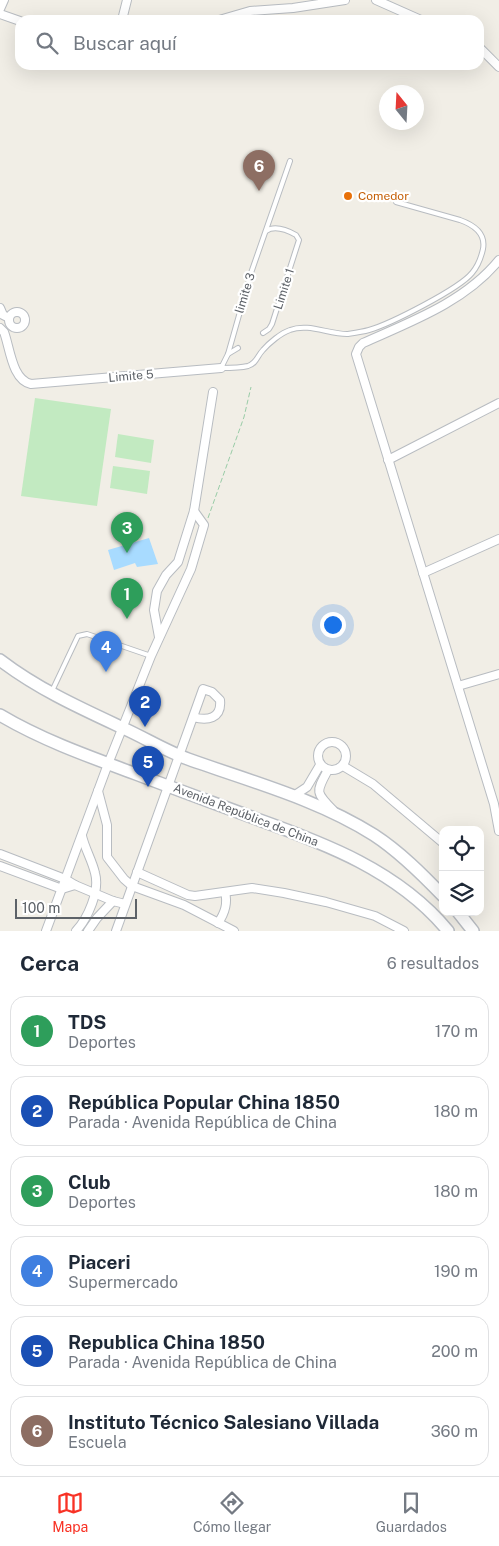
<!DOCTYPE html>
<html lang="es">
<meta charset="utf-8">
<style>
body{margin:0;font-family:"Public Sans",sans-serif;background:#f2f2f3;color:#1f2937}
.controls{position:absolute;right:15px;bottom:15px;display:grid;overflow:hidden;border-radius:10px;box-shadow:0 5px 20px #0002}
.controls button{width:45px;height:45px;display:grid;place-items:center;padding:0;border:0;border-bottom:1px solid #e0e1e3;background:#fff;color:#1f2937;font:25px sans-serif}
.compass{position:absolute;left:379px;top:85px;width:45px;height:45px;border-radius:50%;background:#fff;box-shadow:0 5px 20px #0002;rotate:342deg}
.scale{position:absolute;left:15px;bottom:12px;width:122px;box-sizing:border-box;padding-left:5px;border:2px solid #5d6268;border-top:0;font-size:14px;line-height:18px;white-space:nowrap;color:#5d6268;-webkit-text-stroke:4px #fff;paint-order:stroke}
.you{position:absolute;left:332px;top:624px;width:18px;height:18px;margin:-12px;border:4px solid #fff;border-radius:50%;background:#1a73e8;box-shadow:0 0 0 8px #1a73e833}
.badge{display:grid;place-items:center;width:32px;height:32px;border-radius:50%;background:#f83225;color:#fff;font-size:16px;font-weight:700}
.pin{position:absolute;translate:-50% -41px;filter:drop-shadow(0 1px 2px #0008)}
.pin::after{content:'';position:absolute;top:26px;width:18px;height:15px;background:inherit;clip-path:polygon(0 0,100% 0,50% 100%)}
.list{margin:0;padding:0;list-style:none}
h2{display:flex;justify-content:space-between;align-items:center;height:65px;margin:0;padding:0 20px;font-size:21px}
h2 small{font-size:16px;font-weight:400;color:#747a83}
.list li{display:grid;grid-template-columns:32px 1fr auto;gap:15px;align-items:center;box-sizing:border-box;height:70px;margin:0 10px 10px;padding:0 10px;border:1px solid #e0e1e3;border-radius:15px}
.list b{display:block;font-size:19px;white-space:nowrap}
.list p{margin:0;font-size:16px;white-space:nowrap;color:#747a83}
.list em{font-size:16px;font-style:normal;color:#747a83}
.icon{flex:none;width:28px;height:28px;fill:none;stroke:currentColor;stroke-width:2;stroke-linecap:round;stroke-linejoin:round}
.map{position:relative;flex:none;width:499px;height:931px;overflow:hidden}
.search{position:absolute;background:#fff;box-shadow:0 5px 20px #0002;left:15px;right:15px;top:15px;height:55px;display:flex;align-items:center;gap:12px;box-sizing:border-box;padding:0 18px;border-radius:15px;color:#747a83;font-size:19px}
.sheet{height:545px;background:#fff}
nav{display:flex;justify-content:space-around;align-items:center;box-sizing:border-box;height:70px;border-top:1px solid #e0e1e3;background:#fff;font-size:14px;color:#747a83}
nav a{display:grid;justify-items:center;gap:2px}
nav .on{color:#f83225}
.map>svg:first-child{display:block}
.green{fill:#c2eac1}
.water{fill:#a8dbff}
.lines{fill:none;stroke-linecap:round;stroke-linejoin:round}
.service-casing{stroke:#b8bcc1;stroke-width:6}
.minor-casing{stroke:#b8bcc1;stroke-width:10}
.secondary-casing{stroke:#b9bdc3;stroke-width:14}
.path{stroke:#99cca7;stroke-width:1;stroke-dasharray:5 2.5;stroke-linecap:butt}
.service{stroke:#fff;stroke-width:4}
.minor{stroke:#fff;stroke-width:8}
.secondary{stroke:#fff;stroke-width:11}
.food-dot{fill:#e8710a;stroke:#fff;stroke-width:2}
.labels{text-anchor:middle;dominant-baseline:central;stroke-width:4.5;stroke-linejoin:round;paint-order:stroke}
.food-label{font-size:12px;fill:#c56008;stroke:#fff;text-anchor:start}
.street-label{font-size:12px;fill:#5d6268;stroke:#fff}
</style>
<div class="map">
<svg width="499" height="931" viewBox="0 0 499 931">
<rect width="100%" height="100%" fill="#f1eee6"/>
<g class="green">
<polygon points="35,398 111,409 97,506 21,496"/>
<polygon points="118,434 154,440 151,463 115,457"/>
<polygon points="113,466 150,471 147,494 110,488"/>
</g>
<polygon class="water" points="149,538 158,564 137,567 135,563 114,570 108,550"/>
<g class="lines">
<g class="service-casing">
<g id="service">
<path d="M290,161L251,273L228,354L221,368C230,368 240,368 248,366C257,363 257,356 263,350C269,343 281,333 290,330C308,323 328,334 347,334C354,333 362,332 369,330C390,324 459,289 472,273C478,266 481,258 483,249C486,233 474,225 460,220L396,202"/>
<path d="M263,333L269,329L272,324L299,240L296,235C287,230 275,225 266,231"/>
<polyline points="228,354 238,348"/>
<polyline points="52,691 78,636 87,634 151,656"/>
</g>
</g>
<g class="minor-casing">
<g id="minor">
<polyline points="376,0 421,20"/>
<polyline points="0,9 4,0"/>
<polyline points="0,14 20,21"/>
<polyline points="122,20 127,0"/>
<polyline points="219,20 250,11 293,8 345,0"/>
<polyline points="479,47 499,67"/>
<path d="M499,260C465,302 410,322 363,343L359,347L356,354L494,804L499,831"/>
<polyline points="0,308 3,315 9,318"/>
<circle cx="17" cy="320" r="8"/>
<path d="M0,328L4,332C10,348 12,380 31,384L221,368"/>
<polyline points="388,460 499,403"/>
<polyline points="423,573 499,539"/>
<polyline points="159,637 154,610 157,591 166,575 178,562 194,511 213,392"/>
<polyline points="458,686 499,674"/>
<circle cx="332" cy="756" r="14"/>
<polyline points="343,766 373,784 443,843"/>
<path d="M328,770C316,792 315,792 333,810"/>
<polyline points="98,791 107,825 107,857 124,879 132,886 184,905 234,931"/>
<polyline points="295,795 307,787 320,765"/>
<polyline points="0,854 65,879 75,885 113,901 125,904"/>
<polyline points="0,866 62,889 75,885"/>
<polyline points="137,872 188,895 195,896 252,888 284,893 326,902 375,916 404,931"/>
<path d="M218,923C225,913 228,904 225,892"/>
<polyline points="46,931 108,764 151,656 191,569 204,525 194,511"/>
<path d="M76,931C88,918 100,891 95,873C92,860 85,849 82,836"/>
<polyline points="88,931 97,918 113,901"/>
<path d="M116,931L193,717C207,721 222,719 220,700L212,692L203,689L193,717"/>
</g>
</g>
<g class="secondary-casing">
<g id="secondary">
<path d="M0,660C38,689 80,708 123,728C145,738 166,751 188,759C252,782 317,799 374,835C400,852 422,874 443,896"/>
<path d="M0,715C42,740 90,757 136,774C175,789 214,803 254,818C324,843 399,871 448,931"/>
<polyline points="458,912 473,931"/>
</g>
</g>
<polyline class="path" points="208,518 244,417 251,387"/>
<use href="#service" class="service"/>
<use href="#minor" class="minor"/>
<use href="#secondary" class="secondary"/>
</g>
<circle class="food-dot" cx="348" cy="196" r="5"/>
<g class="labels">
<g class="food-label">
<text x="358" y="196">Comedor</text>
</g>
<g class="street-label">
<text transform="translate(284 289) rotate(-72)">Limite 1</text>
<text transform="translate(245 293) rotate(-73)">limite 3</text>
<text transform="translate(131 376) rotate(-5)">Limite 5</text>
<text transform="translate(246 815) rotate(21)">Avenida República de China</text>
</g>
</g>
</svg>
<div class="controls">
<button><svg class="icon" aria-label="locate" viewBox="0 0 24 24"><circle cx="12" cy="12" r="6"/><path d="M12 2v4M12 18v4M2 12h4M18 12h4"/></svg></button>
<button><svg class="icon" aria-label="layers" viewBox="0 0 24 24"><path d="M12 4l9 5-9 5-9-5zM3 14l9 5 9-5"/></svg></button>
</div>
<svg class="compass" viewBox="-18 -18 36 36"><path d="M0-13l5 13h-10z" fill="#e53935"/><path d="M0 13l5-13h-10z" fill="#747a83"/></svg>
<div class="scale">100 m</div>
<div class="you"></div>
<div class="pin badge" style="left:127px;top:619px;background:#2e9e5b">1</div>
<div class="pin badge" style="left:145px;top:727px;background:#1a4fb4">2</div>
<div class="pin badge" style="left:127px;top:553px;background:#2e9e5b">3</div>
<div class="pin badge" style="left:106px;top:672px;background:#3f7fe0">4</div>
<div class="pin badge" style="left:148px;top:787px;background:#1a4fb4">5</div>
<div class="pin badge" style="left:259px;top:191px;background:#8d6e63">6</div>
<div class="search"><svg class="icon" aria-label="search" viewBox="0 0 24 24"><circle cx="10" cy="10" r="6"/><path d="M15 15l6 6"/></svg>Buscar aquí</div>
</div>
<section class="sheet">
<h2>Cerca<small>6 resultados</small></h2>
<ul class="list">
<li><span class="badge" style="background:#2e9e5b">1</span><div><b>TDS</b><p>Deportes</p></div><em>170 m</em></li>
<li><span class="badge" style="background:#1a4fb4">2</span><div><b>República Popular China 1850</b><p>Parada · Avenida República de China</p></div><em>180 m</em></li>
<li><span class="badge" style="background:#2e9e5b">3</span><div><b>Club</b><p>Deportes</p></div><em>180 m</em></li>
<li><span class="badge" style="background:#3f7fe0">4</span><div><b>Piaceri</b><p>Supermercado</p></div><em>190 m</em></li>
<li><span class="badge" style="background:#1a4fb4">5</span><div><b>Republica China 1850</b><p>Parada · Avenida República de China</p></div><em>200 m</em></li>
<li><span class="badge" style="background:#8d6e63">6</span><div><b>Instituto Técnico Salesiano Villada</b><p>Escuela</p></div><em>360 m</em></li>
</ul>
</section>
<nav>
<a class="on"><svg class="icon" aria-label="map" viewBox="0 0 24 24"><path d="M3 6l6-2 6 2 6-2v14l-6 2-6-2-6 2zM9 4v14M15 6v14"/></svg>Mapa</a>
<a><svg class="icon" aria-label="directions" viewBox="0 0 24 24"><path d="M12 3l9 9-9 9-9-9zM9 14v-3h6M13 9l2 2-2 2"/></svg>Cómo llegar</a>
<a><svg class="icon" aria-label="saved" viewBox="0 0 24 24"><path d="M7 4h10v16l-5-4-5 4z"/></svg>Guardados</a>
</nav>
